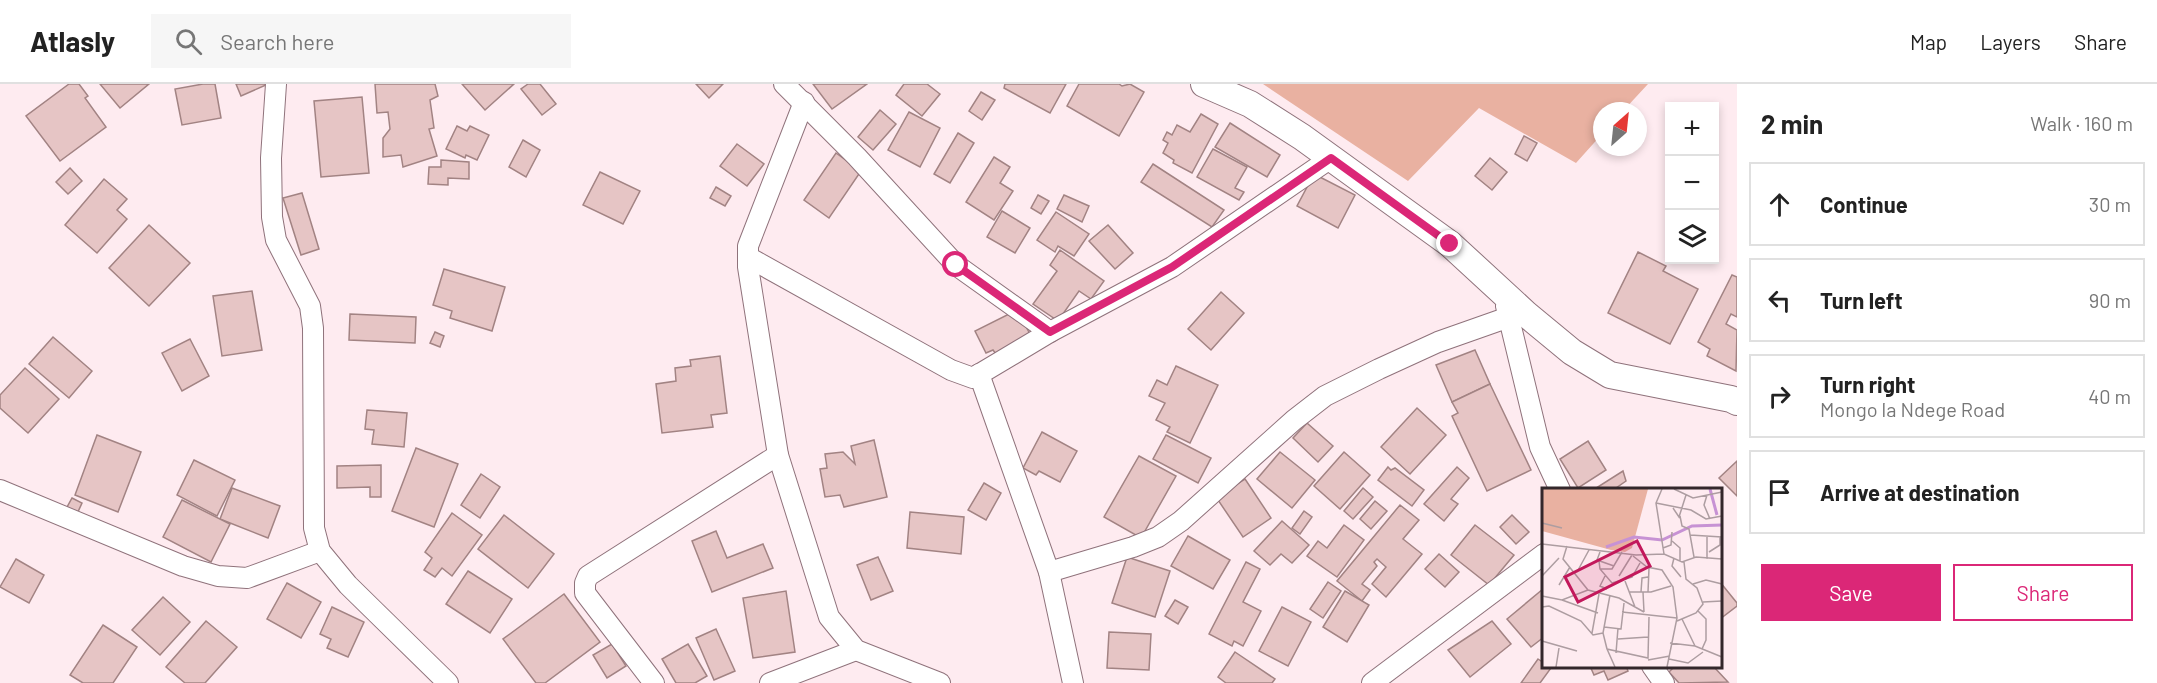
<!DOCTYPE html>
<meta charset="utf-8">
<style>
body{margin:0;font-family:Barlow,sans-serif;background:#f6f6f6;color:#222}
.controls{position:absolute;right:18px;top:18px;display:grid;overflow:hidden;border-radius:0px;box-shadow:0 3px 9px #0003}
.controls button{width:54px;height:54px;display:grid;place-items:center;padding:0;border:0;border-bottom:2px solid #e0e0e0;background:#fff;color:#222;font:30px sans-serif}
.compass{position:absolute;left:1593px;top:18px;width:54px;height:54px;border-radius:50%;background:#fff;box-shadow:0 3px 9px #0003;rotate:27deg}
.stop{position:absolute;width:18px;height:18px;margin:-14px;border:4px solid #db2777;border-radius:50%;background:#fff}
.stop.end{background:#db2777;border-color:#fff;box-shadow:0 2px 6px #0008}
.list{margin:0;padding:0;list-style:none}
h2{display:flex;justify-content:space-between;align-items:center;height:78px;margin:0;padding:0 24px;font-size:26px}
h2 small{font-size:20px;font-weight:400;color:#767676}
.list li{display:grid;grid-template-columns:39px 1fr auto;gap:18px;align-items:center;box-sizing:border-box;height:84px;margin:0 12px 12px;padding:0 12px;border:2px solid #e0e0e0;border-radius:0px}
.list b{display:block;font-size:22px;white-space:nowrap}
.list p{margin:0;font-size:20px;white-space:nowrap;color:#767676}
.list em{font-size:20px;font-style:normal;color:#767676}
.actions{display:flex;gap:12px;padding:18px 24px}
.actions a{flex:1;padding:14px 0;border:2px solid #db2777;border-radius:0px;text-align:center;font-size:21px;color:#db2777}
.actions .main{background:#db2777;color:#fff}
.icon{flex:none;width:33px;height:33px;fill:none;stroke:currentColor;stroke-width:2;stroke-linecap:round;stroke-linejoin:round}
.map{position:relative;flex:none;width:1737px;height:599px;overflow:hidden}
header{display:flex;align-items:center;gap:36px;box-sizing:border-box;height:84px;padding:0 30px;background:#fff;border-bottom:2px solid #e0e0e0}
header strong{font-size:28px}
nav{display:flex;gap:33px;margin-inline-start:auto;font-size:21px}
.search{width:420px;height:54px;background:#f6f6f6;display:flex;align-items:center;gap:15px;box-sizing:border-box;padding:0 21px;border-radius:0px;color:#767676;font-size:22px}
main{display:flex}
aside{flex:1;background:#fff}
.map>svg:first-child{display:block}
.green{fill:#e9b1a1}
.building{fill:#e6c5c5;stroke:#a28383;stroke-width:1.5}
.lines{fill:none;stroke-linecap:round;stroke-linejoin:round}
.minor-casing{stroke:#8f727b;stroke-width:22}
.tertiary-casing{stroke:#8f727b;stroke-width:28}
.minor{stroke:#fff;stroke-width:20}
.tertiary{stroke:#fff;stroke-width:26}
.route{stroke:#db2777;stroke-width:8}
.inset-river{fill:none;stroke:#c792d4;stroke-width:3}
.inset-road{fill:none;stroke:#ad9da1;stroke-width:1.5}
.view{fill:#c2185b;fill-opacity:0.15;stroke:#c2185b;stroke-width:3}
.inset-edge{fill:none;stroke:#33272b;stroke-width:3}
</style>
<header>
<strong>Atlasly</strong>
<div class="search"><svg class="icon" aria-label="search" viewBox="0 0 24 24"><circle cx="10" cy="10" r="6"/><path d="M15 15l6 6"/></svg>Search here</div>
<nav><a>Map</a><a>Layers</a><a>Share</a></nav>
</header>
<main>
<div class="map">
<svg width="1737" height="599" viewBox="0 0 1737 599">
<rect width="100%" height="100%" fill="#feebf0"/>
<polygon class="green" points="1263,0 1648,0 1623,27 1602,27 1602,50 1576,79 1479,24 1408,97"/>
<g class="building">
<polygon points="69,0 79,0 88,12 85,14 106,43 60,77 26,32"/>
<polygon points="100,0 149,0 120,24"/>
<polygon points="203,0 215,0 221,34 182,41 175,5"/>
<polygon points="236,0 268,0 241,12"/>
<polygon points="375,0 435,0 438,12 430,16 434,44 429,45 437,72 403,83 401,71 383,73 383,54 390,45 388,28 377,29"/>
<polygon points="462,0 514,0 485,26"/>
<polygon points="528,0 540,0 556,20 542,31 521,5"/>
<polygon points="696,0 723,0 709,14"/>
<polygon points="813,0 867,0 832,25"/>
<polygon points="904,0 927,0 940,10 922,32 896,11"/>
<polygon points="1005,0 1066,0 1050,29 1004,4"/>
<polygon points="1079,0 1119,0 1122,2 1130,0 1144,8 1119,52 1067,22"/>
<polygon points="981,8 995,16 982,36 969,27"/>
<polygon points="362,13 369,89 321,93 314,17"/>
<polygon points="880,26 896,40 873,66 858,53"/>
<polygon points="909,28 940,44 920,83 888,66"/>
<polygon points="1201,30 1218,40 1192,89 1173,79 1174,76 1163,69 1168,59 1163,56 1167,48 1172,51 1177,41 1190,48"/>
<polygon points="1230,39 1280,71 1267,93 1215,63"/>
<polygon points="457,42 467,47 470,42 489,51 477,76 466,71 465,74 446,65"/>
<polygon points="958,49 974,59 950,99 934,90"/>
<polygon points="1524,52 1537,59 1527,77 1515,70"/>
<polygon points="523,56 540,66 526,93 509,83"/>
<polygon points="737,60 764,80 747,102 720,82"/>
<polygon points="1213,65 1247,83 1235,104 1244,108 1239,116 1197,93"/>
<polygon points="836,69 861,87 829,134 804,116"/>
<polygon points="994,73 1010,83 1000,99 1013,107 994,136 966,118"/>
<polygon points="1490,74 1507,88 1492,106 1475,92"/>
<polygon points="441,76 469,78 469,95 448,94 448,101 428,100 429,83 441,83"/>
<polygon points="1153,80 1224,126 1212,143 1141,98"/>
<polygon points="70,84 82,97 68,110 56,98"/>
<polygon points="600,88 640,107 623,140 583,121"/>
<polygon points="1314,90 1355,111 1338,144 1297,122"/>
<polygon points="104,95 127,115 117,126 127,135 97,169 65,141"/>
<polygon points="716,103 731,112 725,122 710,114"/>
<polygon points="302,109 319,165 301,171 283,114"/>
<polygon points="1038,111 1049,117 1041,130 1031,124"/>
<polygon points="1064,111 1089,122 1082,138 1057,125"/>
<polygon points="1002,127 1030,144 1015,169 987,153"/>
<polygon points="1056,128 1089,150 1074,172 1058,162 1055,168 1037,156"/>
<polygon points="149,141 190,179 149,222 109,184"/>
<polygon points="1108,141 1133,169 1115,185 1089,157"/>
<polygon points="1060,166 1104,197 1091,215 1079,207 1058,237 1033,220 1057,187 1050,181"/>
<polygon points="1638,168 1666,182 1663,187 1698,205 1670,260 1608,229"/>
<polygon points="444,185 505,203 492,247 450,234 452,227 433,221"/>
<polygon points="1732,191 1737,193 1737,233 1731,230 1726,240 1737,246 1736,287 1707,272 1710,265 1698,258"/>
<polygon points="252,207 262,266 222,272 213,212"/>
<polygon points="1221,208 1244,229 1211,266 1188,245"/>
<polygon points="1017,226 1031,252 996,270 993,266 986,269 975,247"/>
<polygon points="350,230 416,233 415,259 349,256"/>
<polygon points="435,248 444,252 440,263 430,259"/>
<polygon points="53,253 92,287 69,314 29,280"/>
<polygon points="190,255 209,292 182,307 162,269"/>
<polygon points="1475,266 1490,300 1452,318 1436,281"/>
<polygon points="720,272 727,329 711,331 713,343 662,349 656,300 676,297 675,284 691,282 690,276"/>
<polygon points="1176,282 1218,301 1190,359 1167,348 1170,343 1156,336 1165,319 1149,312 1157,296 1167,301"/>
<polygon points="25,284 59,315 28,349 0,324 0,311"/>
<polygon points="1490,300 1531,386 1487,407 1452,332 1458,329 1452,318"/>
<polygon points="1417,324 1446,351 1410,390 1381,363"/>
<polygon points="367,326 407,329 404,363 372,360 374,346 365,345"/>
<polygon points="1307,339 1333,362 1318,378 1293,354"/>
<polygon points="1042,348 1077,367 1060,398 1039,387 1036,391 1023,384"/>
<polygon points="97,351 141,368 118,428 75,411"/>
<polygon points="1166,351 1211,374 1198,399 1153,375"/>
<polygon points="874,356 887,413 844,423 840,411 825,413 820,385 827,384 825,370 843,368 855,380 851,362"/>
<polygon points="1588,357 1606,386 1578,404 1560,375"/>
<polygon points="416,364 458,380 434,443 392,427"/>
<polygon points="1280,368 1315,396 1292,424 1257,395"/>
<polygon points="1344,368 1370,391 1340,425 1314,402"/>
<polygon points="1139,372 1176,392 1141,454 1104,433"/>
<polygon points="194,376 235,396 217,432 177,411"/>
<polygon points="1737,377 1737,412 1719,394"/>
<polygon points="381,381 381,413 370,413 370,403 337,404 337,382"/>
<polygon points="1388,383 1391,386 1395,384 1424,406 1412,422 1378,396"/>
<polygon points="1457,383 1469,394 1451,415 1458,420 1444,437 1424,420"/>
<polygon points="1623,387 1626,397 1613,406 1593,406"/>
<polygon points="481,390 500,403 480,434 461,421"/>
<polygon points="1245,395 1271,434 1243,453 1216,413"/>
<polygon points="984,399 1001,409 986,436 968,426"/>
<polygon points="232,404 280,422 268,454 220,435"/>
<polygon points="1363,404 1373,413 1353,435 1344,427"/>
<polygon points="72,414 82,419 77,430 66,425"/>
<polygon points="182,416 230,440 211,478 163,453"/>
<polygon points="1375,417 1387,427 1371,445 1360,435"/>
<polygon points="1400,421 1419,436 1403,455 1422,470 1386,513 1372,500 1386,483 1377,475 1374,478 1377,482 1362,500 1370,506 1362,517 1337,497"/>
<polygon points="1304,427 1312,433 1300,450 1292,444"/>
<polygon points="910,428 964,433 961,470 907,464"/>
<polygon points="452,429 482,451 452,492 442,484 435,493 424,486 432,474 425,468"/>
<polygon points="504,431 554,470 528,504 478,465"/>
<polygon points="1512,431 1529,448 1516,460 1500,443"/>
<polygon points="1282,437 1309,461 1292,479 1281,470 1270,481 1254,467"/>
<polygon points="1344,441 1364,456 1337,493 1307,472 1318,457 1327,464"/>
<polygon points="1475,441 1514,471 1489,501 1451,471"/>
<polygon points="716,447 727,474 763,460 773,484 712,508 692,457"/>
<polygon points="1188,452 1230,476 1213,505 1171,482"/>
<polygon points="1439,470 1459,488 1445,503 1425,485"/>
<polygon points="878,473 893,507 871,516 857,481"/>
<polygon points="1127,473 1170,487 1155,533 1112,519"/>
<polygon points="16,475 44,491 29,519 0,503"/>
<polygon points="1246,478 1260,485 1243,518 1261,527 1243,562 1234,557 1232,562 1209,550"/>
<polygon points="468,487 512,515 490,549 446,520"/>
<polygon points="1328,498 1341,507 1323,534 1310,525"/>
<polygon points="1720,498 1737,519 1737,522 1720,535"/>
<polygon points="287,499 321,518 301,554 267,535"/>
<polygon points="1543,505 1544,553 1531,563 1507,535"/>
<polygon points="786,507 795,568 753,574 743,514"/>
<polygon points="1345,507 1369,521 1347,558 1323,543"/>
<polygon points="564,510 600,558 545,599 536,599 503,555"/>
<polygon points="163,513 190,538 160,571 132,546"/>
<polygon points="1175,516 1188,523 1178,540 1165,532"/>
<polygon points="332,523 364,538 348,573 327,564 331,555 320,550"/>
<polygon points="1282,523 1311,538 1288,582 1259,567"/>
<polygon points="206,537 237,563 205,599 185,599 166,583"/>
<polygon points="1492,537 1511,560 1470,593 1448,566"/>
<polygon points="103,541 137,563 113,599 83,599 70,591"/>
<polygon points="716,545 735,587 714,596 696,554"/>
<polygon points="1109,548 1151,550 1149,586 1107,584"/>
<polygon points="612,560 626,582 607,594 593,571"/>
<polygon points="688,560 707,592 695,599 676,599 662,575"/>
<polygon points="1235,568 1275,595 1272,599 1226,599 1218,593"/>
<polygon points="1538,575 1544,579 1544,582 1551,584 1540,599 1521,599"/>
<polygon points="1590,582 1626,582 1628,587 1608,596 1604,587 1594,591"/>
<polygon points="1675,582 1713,582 1728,598 1679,599 1669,588"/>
</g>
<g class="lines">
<g class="minor-casing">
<g id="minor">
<polyline points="276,0 271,74 272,133 276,156 310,222 313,244 314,444 320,467 348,501 448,599"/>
<polyline points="784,0 857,73 956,181 1050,248"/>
<polyline points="804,18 748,162 748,183 778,371 829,533 856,566 940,599"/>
<polyline points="748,173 951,286 973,294 1050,248 1172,183 1331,74"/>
<polyline points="1506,222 1540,363 1560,406"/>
<polyline points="979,290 1049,488 1073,599"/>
<polyline points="0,406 183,482 218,492 247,494 320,467"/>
<polyline points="1049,488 1133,463 1158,453 1181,437 1294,336 1325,312 1379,285 1438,258 1509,233"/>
<polyline points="1652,582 1664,599"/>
<polyline points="654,599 585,509 585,499 588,492 778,371"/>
<polyline points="770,599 856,566"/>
<polyline points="1372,599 1544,470"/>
</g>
</g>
<g class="tertiary-casing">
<polyline id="tertiary" points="1204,0 1250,20 1302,53 1450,160 1526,230 1572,268 1610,291 1731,315 1737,318"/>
</g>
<use href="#minor" class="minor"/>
<use href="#tertiary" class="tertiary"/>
</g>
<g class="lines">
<polyline class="route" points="956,181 1050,248 1172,183 1331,74 1450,160"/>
</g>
<g transform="translate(1542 404)">
<rect width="180" height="180" fill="#feebf0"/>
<path d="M0,1H106L90,60L83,64L69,62L0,43Z" fill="#e9b1a1"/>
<path class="inset-river" d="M168,1L175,27M64,59L92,49L120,52L150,38L180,37"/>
<path class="inset-road" d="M120,1L114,15L122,66M132,1L151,10L180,4M165,7L162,17L168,31M114,15L149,22L164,31L180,28M131,20L137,29L144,7M138,28L140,38L147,41L152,69M0,35L20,40M148,47L180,49M165,49V71M130,53L138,60V73M0,56L94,67L122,66L140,74L154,69L180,71M25,58L21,71L46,102L77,110L102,124M121,60L129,57L130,44M58,64L55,72L72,78M167,64L178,57V49M91,68L105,79L120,82L131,99L135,130L125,179M132,70L130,78L139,89M57,73L58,81L70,95L90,89L98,75M58,81H70L80,64M35,84L47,62M0,88L17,70M63,88L58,98L65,101M77,88L90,67M83,93L93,119M151,96L164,92L180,96M17,97L28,79M87,104H109L129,98M99,104L100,90L106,89M101,104L102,124M106,104L107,80M68,107L61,145L65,161L106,170L107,129M0,108L20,112L46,102M20,112L56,125M161,114L180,113M0,119L7,118L39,133L51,147L61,145M156,123L164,131V152L160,161M80,124L135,130M140,131L153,158M135,133L154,125L161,116L155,100L144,91L142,74M62,139L79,141L82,115M50,145L57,106M76,151L106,149M0,153L35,163M128,155L153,158L180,169M65,161L73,179M74,165L76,140M127,171L146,175L161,164M106,172L128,168M14,179L17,160"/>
<path class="view" d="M95,53L108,78L36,114L23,89Z"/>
<rect width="180" height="180" class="inset-edge"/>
</g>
</svg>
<div class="controls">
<button>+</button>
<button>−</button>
<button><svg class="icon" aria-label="layers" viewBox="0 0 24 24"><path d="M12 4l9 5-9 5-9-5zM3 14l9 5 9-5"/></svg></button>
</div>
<svg class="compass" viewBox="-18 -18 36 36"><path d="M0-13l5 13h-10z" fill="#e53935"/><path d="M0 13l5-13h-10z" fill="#767676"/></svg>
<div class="stop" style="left:956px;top:181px"></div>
<div class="stop end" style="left:1450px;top:160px"></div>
</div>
<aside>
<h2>2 min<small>Walk · 160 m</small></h2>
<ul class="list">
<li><svg class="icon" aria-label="ahead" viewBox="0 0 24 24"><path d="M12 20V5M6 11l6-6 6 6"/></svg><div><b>Continue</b></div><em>30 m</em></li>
<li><svg class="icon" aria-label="left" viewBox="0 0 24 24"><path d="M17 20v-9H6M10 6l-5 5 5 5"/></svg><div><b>Turn left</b></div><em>90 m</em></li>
<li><svg class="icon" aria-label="right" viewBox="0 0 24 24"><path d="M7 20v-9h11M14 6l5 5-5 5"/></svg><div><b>Turn right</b><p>Mongo la Ndege Road</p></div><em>40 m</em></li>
<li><svg class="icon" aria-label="arrive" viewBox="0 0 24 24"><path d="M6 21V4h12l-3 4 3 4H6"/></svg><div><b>Arrive at destination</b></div></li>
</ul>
<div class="actions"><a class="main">Save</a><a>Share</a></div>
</aside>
</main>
